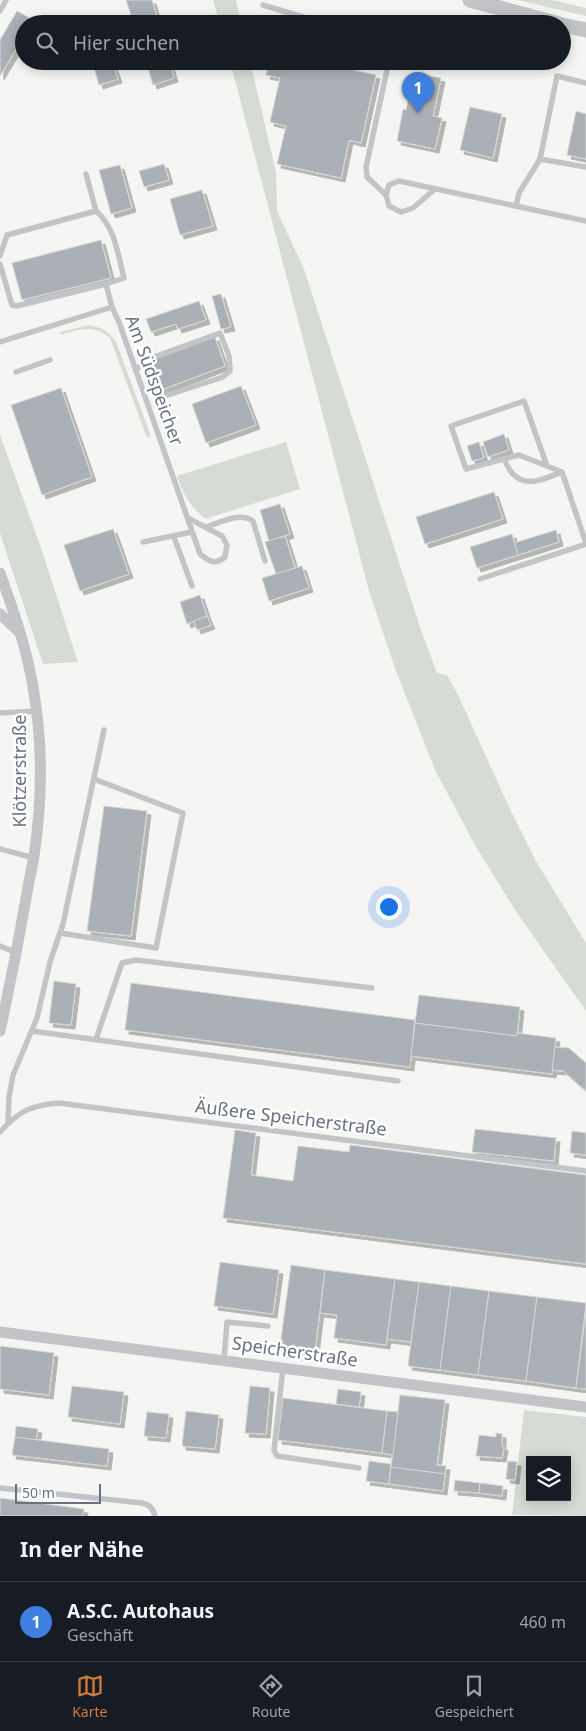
<!DOCTYPE html>
<html lang="de">
<meta charset="utf-8">
<style>
body{margin:0;font-family:"Noto Sans",sans-serif;background:#242831;color:#f1f3f6}
.controls{position:absolute;right:15px;bottom:15px;display:grid;overflow:hidden;border-radius:0px;box-shadow:0 2px 12px #0003}
.controls button{width:45px;height:45px;display:grid;place-items:center;padding:0;border:0;border-bottom:1px solid #363941;background:#171b24;color:#f1f3f6;font:25px sans-serif}
.scale{position:absolute;left:15px;bottom:12px;width:86px;box-sizing:border-box;padding-left:5px;border:2px solid #687181;border-top:0;font-size:14px;line-height:18px;white-space:nowrap;color:#687181;-webkit-text-stroke:4px #fff;paint-order:stroke}
.you{position:absolute;left:388px;top:906px;width:18px;height:18px;margin:-12px;border:4px solid #fff;border-radius:50%;background:#1a73e8;box-shadow:0 0 0 8px #1a73e833}
.badge{display:grid;place-items:center;width:32px;height:32px;border-radius:50%;background:#cf7c39;color:#fff;font-size:16px;font-weight:700}
.pin{position:absolute;translate:-50% -41px;filter:drop-shadow(0 1px 2px #0008)}
.pin::after{content:'';position:absolute;top:26px;width:18px;height:15px;background:inherit;clip-path:polygon(0 0,100% 0,50% 100%)}
.list{margin:0;padding:0;list-style:none}
h2{display:flex;justify-content:space-between;align-items:center;height:65px;margin:0;padding:0 20px;font-size:21px}
h2 small{font-size:16px;font-weight:400;color:#9ea1a6}
.list li{display:grid;grid-template-columns:32px 1fr auto;gap:15px;align-items:center;box-sizing:border-box;height:80px;padding:0 20px;border-top:1px solid #363941}
.list b{display:block;font-size:19px;white-space:nowrap}
.list p{margin:0;font-size:16px;white-space:nowrap;color:#9ea1a6}
.list em{font-size:16px;font-style:normal;color:#9ea1a6}
.icon{flex:none;width:28px;height:28px;fill:none;stroke:currentColor;stroke-width:2;stroke-linecap:round;stroke-linejoin:round}
.map{position:relative;flex:none;width:586px;height:1516px;overflow:hidden}
.search{position:absolute;background:#171b24;box-shadow:0 2px 12px #0003;left:15px;right:15px;top:15px;height:55px;display:flex;align-items:center;gap:12px;box-sizing:border-box;padding:0 18px;border-radius:28px;color:#9ea1a6;font-size:19px}
.sheet{height:145px;background:#171b24}
nav{display:flex;justify-content:space-around;align-items:center;box-sizing:border-box;height:70px;border-top:1px solid #363941;background:#171b24;font-size:14px;color:#9ea1a6}
nav a{display:grid;justify-items:center;gap:2px}
nav .on{color:#cf7c39}
.map>svg:first-child{display:block}
.green{fill:#d6dcd5;fill-rule:evenodd}
.building{fill:#abafb6;stroke:#d7d7d5;filter:url(#shadow)}
.lines{fill:none;stroke-linecap:round;stroke-linejoin:round}
.service{stroke:#c2c4c8;stroke-width:5.5}
.minor{stroke:#c2c4c8;stroke-width:11}
.tertiary{stroke:#c2c4c8;stroke-width:15}
.labels{text-anchor:middle;dominant-baseline:central;stroke-width:5;stroke-linejoin:round;paint-order:stroke}
.street-label{font-size:18px;fill:#687181;stroke:#fff}
</style>
<div class="map">
<svg width="586" height="1516" viewBox="0 0 586 1516">
<defs>
<filter id="shadow"><feDropShadow dx="4" dy="4" stdDeviation="0" flood-color="#0004"/></filter>
</defs>
<rect width="100%" height="100%" fill="#f5f6f3"/>
<g class="green">
<polygon points="213,0 236,0 241,24 220,24"/>
<polygon points="517,0 552,0 586,8 586,16"/>
<polygon points="230,61 250,61 276,172 277,211 304,269 420,627 437,673 447,675 459,697 509,807 536,861 586,943 586,1011 515,910 475,845 435,770 395,668 369,591"/>
<path d="M90,325C102,328 109,331 116,342L151,436L147,438L110,338C94,324 79,329 61,335L60,332Z"/>
<polygon points="0,435 39,542 78,662 43,664 0,533"/>
<path d="M286,442L300,489L205,519C189,505 184,496 177,476Z"/>
<path d="M524,1410L586,1417V1516L512,1515ZM530,1460H567V1497H530Z"/>
</g>
<g class="building">
<polygon points="126,0 152,0 159,24 134,24"/>
<polygon points="17,11 33,20 31,24 24,24 24,36 0,76 0,40"/>
<polygon points="92,61 112,61 118,79 99,85"/>
<polygon points="146,61 169,61 174,78 153,85"/>
<polygon points="269,61 313,61 376,75 361,143 349,140 341,178 277,164 286,126 270,122 280,78 266,75"/>
<polygon points="414,73 441,78 433,116 442,118 435,149 397,141 403,109 406,110"/>
<polygon points="470,107 502,114 493,158 460,150"/>
<polygon points="576,111 586,114 586,159 567,155"/>
<polygon points="164,164 169,180 144,187 139,171"/>
<polygon points="120,165 132,208 111,214 99,170"/>
<polygon points="202,190 213,226 180,235 170,199"/>
<polygon points="101,240 111,278 22,300 12,263"/>
<polygon points="221,294 231,327 221,329 212,296"/>
<polygon points="199,301 206,320 178,329 176,324 151,332 146,319"/>
<polygon points="215,337 225,366 161,390 150,361"/>
<polygon points="241,386 256,425 206,443 192,404"/>
<polygon points="61,388 92,477 42,495 11,405"/>
<polygon points="504,434 509,450 488,457 483,442"/>
<polygon points="479,442 484,458 472,461 467,446"/>
<polygon points="494,492 503,519 425,544 416,517"/>
<polygon points="280,504 290,534 269,541 260,510"/>
<polygon points="113,529 129,574 80,591 64,545"/>
<polygon points="556,530 559,542 518,555 514,543"/>
<polygon points="512,534 518,555 477,568 470,547"/>
<polygon points="285,536 295,568 276,574 265,542"/>
<polygon points="302,566 309,588 269,601 262,578"/>
<polygon points="200,595 207,616 187,624 180,602"/>
<polygon points="207,616 211,625 197,630 194,621"/>
<polygon points="104,806 147,811 131,936 87,931"/>
<polygon points="54,981 76,984 71,1025 49,1023"/>
<polygon points="131,983 415,1020 410,1067 125,1030"/>
<polygon points="419,995 520,1007 517,1036 415,1023"/>
<polygon points="415,1023 517,1036 517,1033 556,1038 552,1074 411,1056"/>
<polygon points="555,1047 569,1048 586,1063 586,1091 563,1071 552,1070"/>
<polygon points="475,1129 556,1138 554,1161 472,1152"/>
<polygon points="235,1130 256,1133 251,1175 293,1181 298,1146 349,1152 350,1145 586,1175 586,1264 223,1218"/>
<polygon points="572,1131 586,1133 586,1155 570,1153"/>
<polygon points="220,1262 279,1270 273,1314 214,1306"/>
<polygon points="291,1265 325,1270 314,1358 279,1354"/>
<polygon points="325,1270 395,1279 386,1345 334,1338 337,1315 320,1313"/>
<polygon points="395,1279 419,1282 411,1342 387,1339"/>
<polygon points="419,1282 451,1286 440,1370 408,1366"/>
<polygon points="451,1286 489,1291 478,1375 440,1370"/>
<polygon points="489,1291 537,1297 526,1381 478,1375"/>
<polygon points="537,1297 586,1303 576,1388 526,1381"/>
<polygon points="586,1311 586,1389 576,1388"/>
<polygon points="0,1346 54,1353 49,1395 0,1389"/>
<polygon points="72,1386 124,1392 120,1424 68,1417"/>
<polygon points="250,1386 270,1388 266,1434 245,1433"/>
<polygon points="338,1389 361,1392 359,1407 336,1404"/>
<polygon points="400,1395 445,1400 437,1465 446,1466 445,1474 391,1467"/>
<polygon points="283,1398 387,1411 382,1453 278,1440"/>
<polygon points="186,1411 219,1415 215,1449 182,1446"/>
<polygon points="387,1411 398,1412 393,1455 382,1453"/>
<polygon points="147,1412 169,1414 166,1438 144,1436"/>
<polygon points="16,1426 38,1429 36,1440 15,1437"/>
<polygon points="496,1433 502,1434 502,1446 504,1447 502,1458 476,1456 479,1435 496,1437"/>
<polygon points="15,1437 109,1449 107,1466 12,1455"/>
<polygon points="369,1461 391,1464 389,1484 366,1481"/>
<polygon points="508,1461 517,1462 515,1480 506,1479"/>
<polygon points="391,1467 445,1474 443,1491 389,1484"/>
<polygon points="455,1480 480,1483 479,1493 454,1491"/>
<polygon points="480,1483 503,1486 502,1496 479,1493"/>
<polygon points="0,1498 84,1509 83,1516 0,1516"/>
</g>
<g class="lines">
<g class="service">
<polyline points="263,5 326,24"/>
<polyline points="0,11 6,0"/>
<polyline points="540,159 586,167"/>
<polyline points="86,174 96,211"/>
<polyline points="435,189 413,208 401,212 389,206 386,195 389,185 399,181 586,221"/>
<polyline points="386,195 367,177 366,167 389,61"/>
<polyline points="516,206 519,193 540,159 557,76 586,83"/>
<path d="M0,256L7,235L96,211C115,227 118,255 124,278L106,284"/>
<polyline points="0,264 12,305 17,306 106,284 112,307"/>
<path d="M0,342L112,307L119,322L200,554C210,562 215,565 225,557L227,545L222,536L188,518"/>
<polyline points="136,368 147,365 159,398 223,377 230,371 229,356 220,333 151,358 147,365"/>
<polyline points="16,372 50,360"/>
<path d="M504,459C506,464 509,469 512,473C526,489 546,478 562,472"/>
<polyline points="547,466 524,401 451,426 466,469 519,455 562,472 586,543"/>
<path d="M206,527C220,523 241,511 253,521L265,561"/>
<polyline points="174,537 192,586"/>
<polyline points="143,542 192,532"/>
<polyline points="480,579 586,544"/>
<polyline points="0,713 37,711"/>
<polyline points="0,849 34,858"/>
<polyline points="60,933 156,948 183,813 94,779"/>
<polyline points="0,946 17,953"/>
<polyline points="32,1031 398,1081"/>
<polyline points="96,1039 122,963 136,960 372,988"/>
<polyline points="8,1122 9,1097 13,1075 37,1018 50,962 63,924 104,730"/>
<path d="M0,1132C19,1111 31,1105 59,1103L586,1171"/>
<polyline points="224,1360 227,1322 268,1326"/>
<polyline points="283,1368 274,1450 277,1456 359,1468"/>
<path d="M0,1488L142,1503C150,1505 153,1508 155,1516"/>
</g>
<g class="minor">
<path d="M0,573C14,612 28,652 34,693C43,747 42,802 34,856C32,868 29,880 27,893C19,939 10,985 0,1031"/>
<polyline points="0,614 18,631"/>
<polyline points="0,1332 586,1407"/>
</g>
<g class="tertiary">
<polyline points="470,0 559,24"/>
<polyline points="562,25 586,30"/>
</g>
</g>
<g class="labels">
<g class="street-label">
<text transform="translate(155 380) rotate(70)">Am Südspeicher</text>
<text transform="translate(19 771) rotate(-90)">Klötzerstraße</text>
<text transform="translate(291 1117) rotate(7)">Äußere Speicherstraße</text>
<text transform="translate(295 1351) rotate(8)">Speicherstraße</text>
</g>
</g>
</svg>
<div class="controls">
<button><svg class="icon" aria-label="layers" viewBox="0 0 24 24"><path d="M12 4l9 5-9 5-9-5zM3 14l9 5 9-5"/></svg></button>
</div>
<div class="scale">50 m</div>
<div class="you"></div>
<div class="pin badge" style="left:418px;top:113px;background:#3f7fe0">1</div>
<div class="search"><svg class="icon" aria-label="search" viewBox="0 0 24 24"><circle cx="10" cy="10" r="6"/><path d="M15 15l6 6"/></svg>Hier suchen</div>
</div>
<section class="sheet">
<h2>In der Nähe<small></small></h2>
<ul class="list">
<li><span class="badge" style="background:#3f7fe0">1</span><div><b>A.S.C. Autohaus</b><p>Geschäft</p></div><em>460 m</em></li>
</ul>
</section>
<nav>
<a class="on"><svg class="icon" aria-label="map" viewBox="0 0 24 24"><path d="M3 6l6-2 6 2 6-2v14l-6 2-6-2-6 2zM9 4v14M15 6v14"/></svg>Karte</a>
<a><svg class="icon" aria-label="directions" viewBox="0 0 24 24"><path d="M12 3l9 9-9 9-9-9zM9 14v-3h6M13 9l2 2-2 2"/></svg>Route</a>
<a><svg class="icon" aria-label="saved" viewBox="0 0 24 24"><path d="M7 4h10v16l-5-4-5 4z"/></svg>Gespeichert</a>
</nav>
